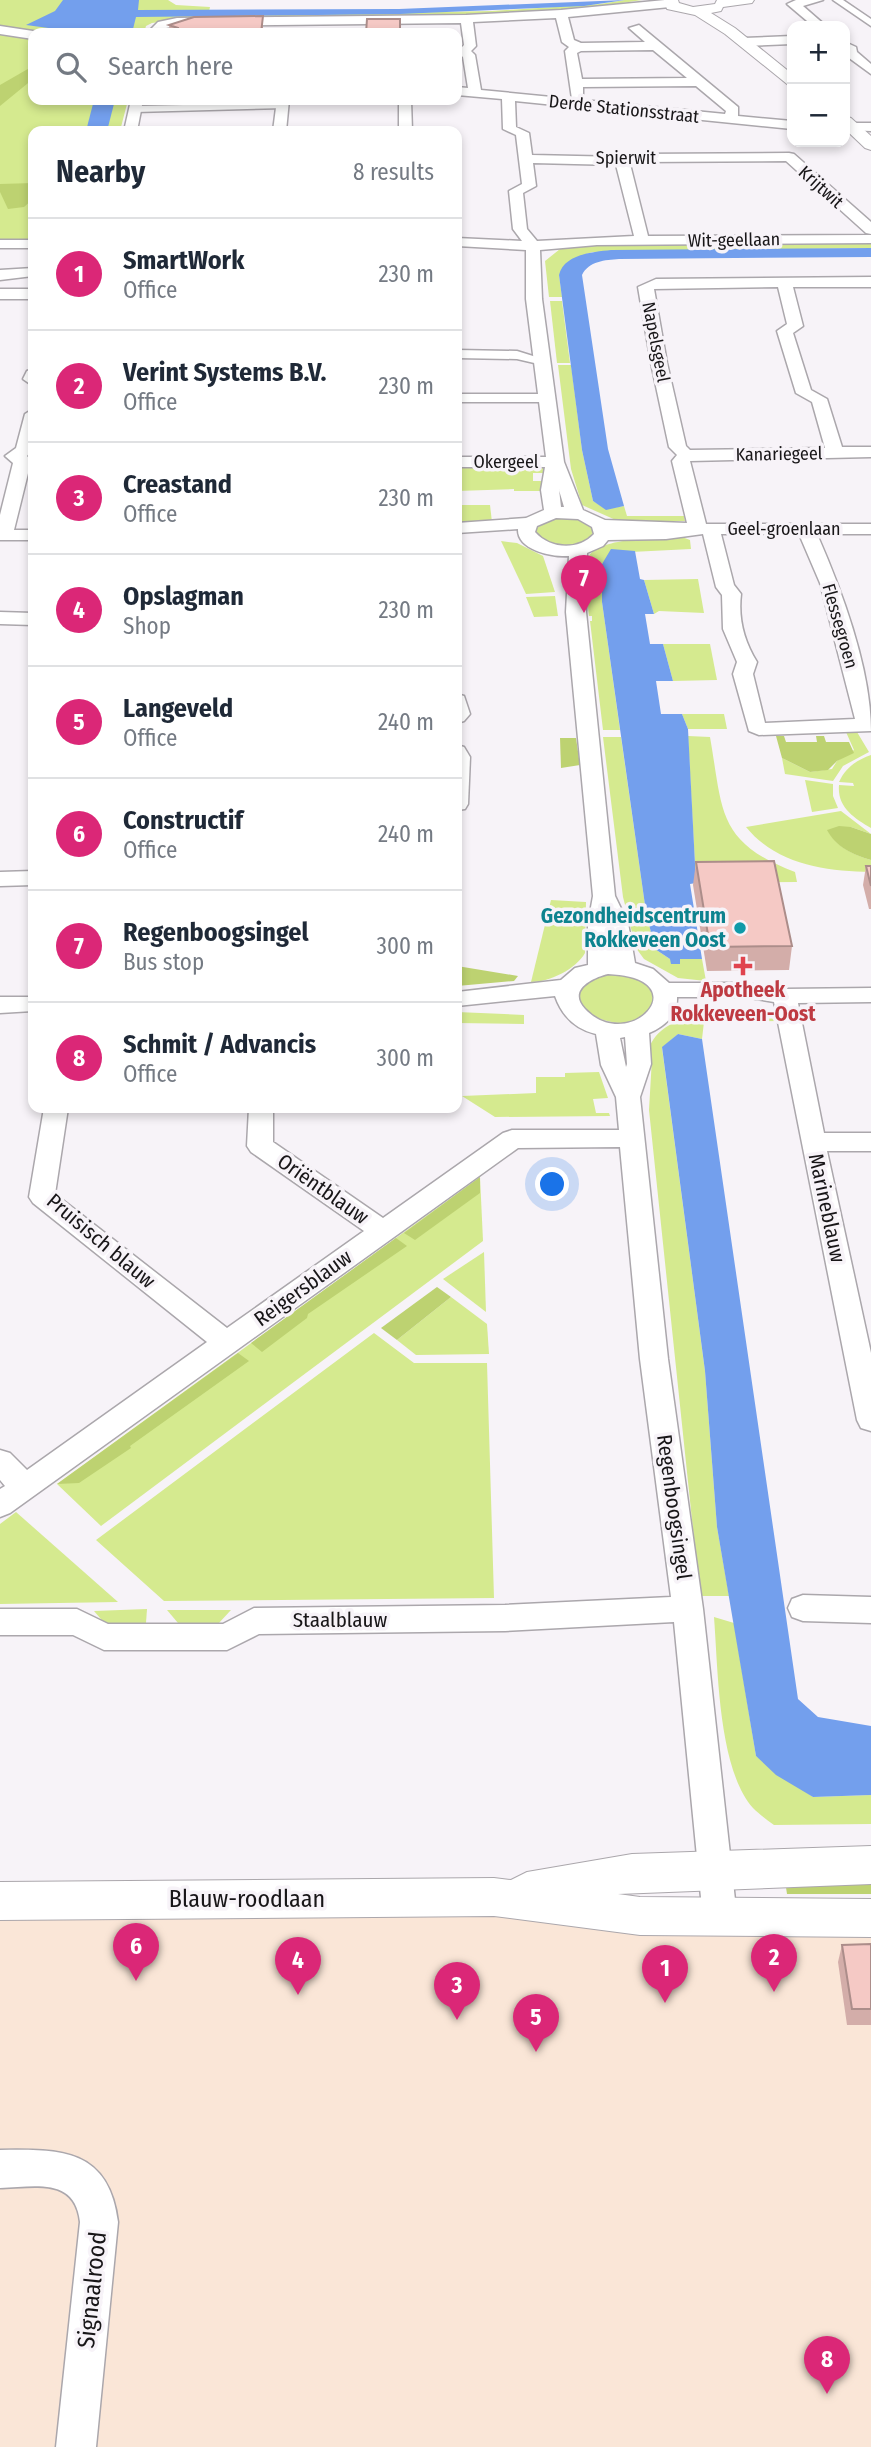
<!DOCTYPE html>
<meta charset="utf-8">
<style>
body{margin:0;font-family:"Fira Sans Condensed",sans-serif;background:#f2f2f3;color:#1f2937}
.controls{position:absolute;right:21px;top:21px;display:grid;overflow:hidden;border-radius:14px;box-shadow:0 4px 10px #0003}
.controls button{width:63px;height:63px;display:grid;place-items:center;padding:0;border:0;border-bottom:2px solid #e0e1e3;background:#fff;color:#1f2937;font:35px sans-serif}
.you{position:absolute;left:553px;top:1185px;width:24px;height:24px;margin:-18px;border:5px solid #fff;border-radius:50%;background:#1a73e8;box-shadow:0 0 0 10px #1a73e833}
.badge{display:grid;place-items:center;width:46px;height:46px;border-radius:50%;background:#db2777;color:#fff;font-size:23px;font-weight:700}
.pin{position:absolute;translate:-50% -58px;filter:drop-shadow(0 2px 4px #0008)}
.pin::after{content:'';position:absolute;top:37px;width:24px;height:21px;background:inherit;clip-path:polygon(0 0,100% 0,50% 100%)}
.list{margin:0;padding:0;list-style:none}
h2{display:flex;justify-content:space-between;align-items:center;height:91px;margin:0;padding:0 28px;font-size:30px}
h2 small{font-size:23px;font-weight:400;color:#747a83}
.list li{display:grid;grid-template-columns:46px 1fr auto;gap:21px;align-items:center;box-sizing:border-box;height:112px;padding:0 28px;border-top:2px solid #e0e1e3}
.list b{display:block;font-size:26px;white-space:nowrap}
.list p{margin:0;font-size:23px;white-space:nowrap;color:#747a83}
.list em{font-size:23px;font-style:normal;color:#747a83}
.icon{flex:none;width:38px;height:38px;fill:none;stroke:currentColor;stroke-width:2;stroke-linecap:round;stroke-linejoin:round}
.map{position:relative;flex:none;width:871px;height:2447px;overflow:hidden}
.search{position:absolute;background:#fff;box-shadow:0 4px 10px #0003;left:28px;top:28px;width:434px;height:77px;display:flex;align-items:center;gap:18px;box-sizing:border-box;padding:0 24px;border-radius:14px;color:#747a83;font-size:26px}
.panel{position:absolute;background:#fff;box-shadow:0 4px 10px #0003;left:28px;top:126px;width:434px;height:987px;border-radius:14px}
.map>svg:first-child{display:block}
.commercial{fill:#fae6d7}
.green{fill:#d5ea8f}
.forest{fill:#bdd271}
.water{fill:#739fed}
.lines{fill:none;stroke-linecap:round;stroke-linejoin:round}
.pedestrian-casing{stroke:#aba7ac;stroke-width:3}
.minor-casing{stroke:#aba7ac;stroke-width:3}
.tertiary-casing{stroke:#aba7ac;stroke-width:2}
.pedestrian{fill:#fff;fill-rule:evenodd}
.minor{fill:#fff;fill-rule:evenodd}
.tertiary{fill:#fff;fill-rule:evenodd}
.wall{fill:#d3ada9}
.building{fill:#f5c9c5;stroke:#ac8d8a;stroke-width:2}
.culture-dot{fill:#0f9aa8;stroke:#f7f3f8;stroke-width:2.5}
.health-dot{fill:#e0444e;stroke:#f7f3f8;stroke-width:2.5}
.labels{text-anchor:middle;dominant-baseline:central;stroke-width:7;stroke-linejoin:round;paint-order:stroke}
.far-street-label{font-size:18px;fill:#181618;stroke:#f7f3f8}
.culture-label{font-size:21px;font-weight:bold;fill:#0d838f;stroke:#f7f3f8;text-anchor:end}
.health-label{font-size:21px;font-weight:bold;fill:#be3a42;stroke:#f7f3f8}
.street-label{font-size:21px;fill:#181618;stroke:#f7f3f8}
.near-street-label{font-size:24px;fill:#181618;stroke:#f7f3f8}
</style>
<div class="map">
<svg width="871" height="2447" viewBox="0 0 871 2447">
<rect width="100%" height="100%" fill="#f7f3f8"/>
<polygon class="commercial" points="871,1913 871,2447 0,2447 0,1917"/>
<g class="green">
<polygon points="0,0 168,0 176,5 210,7 208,16 152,23 146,26 144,33 33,33 33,100 128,100 120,131 33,131 33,239 0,239"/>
<path d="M625,0H642C509,22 371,17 237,19L228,16L492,11L600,4Z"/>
<polygon points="871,243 871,248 593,252 586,254 559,275 562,297 549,297 545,261 560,249 597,245"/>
<polygon points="550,301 562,301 570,363 557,363"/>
<polygon points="558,365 571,365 582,450 593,501 606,509 624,506 627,516 684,516 685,521 618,521 582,505 571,469"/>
<polygon points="457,467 544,467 543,473 533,473 533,481 542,481 542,491 514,491 514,489 457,491"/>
<polygon points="457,505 490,505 492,522 457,524"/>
<path d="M553,518H575L591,526L593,533C580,551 549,548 535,532V529Z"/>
<path d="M682,537L690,540L691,549L611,553L602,564V602L620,730H603L590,621H592V616H589C588,606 584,564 589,556C600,537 662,538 682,537Z"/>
<polygon points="501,541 517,543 543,556 555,592 526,594"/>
<polygon points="698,579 704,613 659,611 654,614 644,580"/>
<polygon points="555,596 558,616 534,617 526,597"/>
<polygon points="663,644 710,644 717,680 673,681"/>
<polygon points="682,714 724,714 727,729 688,729"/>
<polygon points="846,732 857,732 869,752 843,766 833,781 785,774 782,758 810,772 832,769 837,761 854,750"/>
<path d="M688,736L710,737C723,810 716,842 795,872L797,882L696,883Z"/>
<polygon points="603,737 621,737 646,912 655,949 670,959 702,959 706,981 678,978 644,959 636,948 623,897"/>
<path d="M871,755V828C854,818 837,807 839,785L854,786L853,783L839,782C846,767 857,760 871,755Z"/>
<polygon points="805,780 833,784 833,796 838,808 812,812"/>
<path d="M841,811L871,834L851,827L828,830C836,847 854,855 871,860V872C825,871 777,865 746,827Z"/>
<path d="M551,900L586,902L585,953C576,969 550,982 531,982Z"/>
<path d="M606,973C632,975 646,975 657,1001C652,1006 648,1013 642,1018C619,1035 555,1007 585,982C590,978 600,976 606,973Z"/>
<path d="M775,1009L777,1021L704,1022L702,1039L678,1034L662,1048L705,1371L717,1527L729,1596H700L649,1110L652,1058L649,1048C665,1006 739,1012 775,1009Z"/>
<polygon points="457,1012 524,1015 524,1024 457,1023"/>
<polygon points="599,1072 608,1098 593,1099 596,1113 609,1113 610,1116 495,1117 462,1096 536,1093 536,1077 565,1077 565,1073"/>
<polygon points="480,1177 483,1241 101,1526 57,1484"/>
<polygon points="484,1252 486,1312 443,1279"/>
<polygon points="451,1297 487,1324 489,1354 416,1355 397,1340"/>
<polygon points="374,1333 414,1363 487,1363 494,1598 164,1601 96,1540"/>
<polygon points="16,1512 118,1602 0,1604 0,1524"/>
<polygon points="147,1609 146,1623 106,1625 94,1611"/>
<polygon points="167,1610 231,1610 218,1624 178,1623"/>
<path d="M714,1617L734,1623L756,1756L813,1797L871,1795V1824L774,1825C767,1820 759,1814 753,1808C718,1769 718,1668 714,1617Z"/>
</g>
<g class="forest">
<polygon points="33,66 33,79 0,106 0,85"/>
<polygon points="33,183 33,199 24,207 8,209 0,192 0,184"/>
<polygon points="776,736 784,736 786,742 817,742 816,736 824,736 826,742 849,742 854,753 837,761 828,770 810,772 782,758"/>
<polygon points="560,738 576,738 580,765 561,768"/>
<path d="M839,826L851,827L871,834V860C853,855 836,847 827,830Z"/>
<polygon points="457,966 518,976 514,981 457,986"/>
<polygon points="480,1177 480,1193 415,1240 404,1233"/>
<polygon points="396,1238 407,1246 308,1314 307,1318 262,1352 251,1343"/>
<polygon points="437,1287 451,1297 397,1340 381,1328"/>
<polygon points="238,1353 249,1361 130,1446 131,1448 79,1483 57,1484"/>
<polygon points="784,1874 871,1874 871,1894 787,1894"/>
</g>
<g class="water">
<polygon points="63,0 139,0 138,10 399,9 625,0 584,6 400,14 136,17 132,33 86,33 26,25 55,11"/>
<polygon points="94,100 115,100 107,131 86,131"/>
<path d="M871,248V257L619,259C605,260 589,261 582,275L608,449L624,506L606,510L593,501L582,450L559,275C564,254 593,252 611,250Z"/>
<polygon points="611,549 635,551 640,579 644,580 654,614 645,614 650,644 663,644 673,681 656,681 661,714 682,714 688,729 696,883 690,884 702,959 680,959 680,964 671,964 670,959 655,949 646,912 602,602 602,564"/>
<polygon points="678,1034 702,1039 798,1699 818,1717 871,1726 871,1795 813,1797 776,1775 756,1756 717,1527 705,1371 662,1047"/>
</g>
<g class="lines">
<g class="pedestrian-casing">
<g id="pedestrian">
<polygon points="833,0 843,0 871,19 871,26"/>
<polygon points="282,103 285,104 285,108 135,112 130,109 135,106"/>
<polygon points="457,350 517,351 549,361 543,365 517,359 457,358"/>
<polygon points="457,394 548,394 554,398 548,402 457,402"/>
</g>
</g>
<g class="minor-casing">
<g id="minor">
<path d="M665,0L676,3L670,7L568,17L574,40L581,43L645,42L629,28L639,25L738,107V116L792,121V129L515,101L516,127L529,133L532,155L622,157L640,154L789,153L794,154L871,222V234L866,233L786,161L640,162L630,164L648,236L871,235V243L597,245L540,250L542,299L564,462L583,510L605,520L687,523L672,461L677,455L669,447L651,363L638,287L656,279L871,277V287H793L803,326L793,333L811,390L827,399L842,447H871V457L690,461L706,524H871V534H817C842,591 871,669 871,731L759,735L749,731L733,674L737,662L723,629L722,595L716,587L703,534L666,539L608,540L603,546L587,553L586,612L615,896L628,923L635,963L653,969L669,983H744L785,989L871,988V1002L798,1003L824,1133H871V1151H827L871,1353V1431L861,1428L857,1420L774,1002L744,997H677C678,1015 664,1027 649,1033L651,1064L640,1097L668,1359L703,1609L737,1918L732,1929L720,1934L708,1929L703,1918L674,1622L505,1631L259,1634L227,1650H104L73,1635H0V1609H77L108,1624H223L254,1608L505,1605L671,1597L640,1359L620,1147L518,1148L10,1513L0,1517V1489L5,1486L0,1480V1450L10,1453L27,1470L207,1342L33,1203L29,1197L44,1108H68L55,1194L227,1328L364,1231L251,1152L247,1146L249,1108H273V1142L383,1218L503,1133L512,1130H619L616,1097L601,1065L596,1034C575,1029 562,1016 555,996L457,1006V992L561,980L575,968L588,965V924L593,896L566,612L569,556C552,557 517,550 518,529L457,533V523L526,518L544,510L541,490L545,467H457V457H546L526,299V250L457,246V238L522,241L513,229L509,191L522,184L516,135L503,129L502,99L457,95V87L468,88L463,57L457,52L464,45L461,23L177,26L166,28L160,33H147L158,22L177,18L466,15L561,10ZM556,18L562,42L569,47L565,51L572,99L481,90L475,55L471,51L476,46L473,22ZM653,50L687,78L582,79L577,53L581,51ZM696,86L726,111L725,114L583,100V87ZM533,163L616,165L634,236L537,241L527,229L523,193L536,186ZM778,287L787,324L777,331L796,393L812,402L825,448L690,450L686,446L667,363L654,289ZM559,489V490L564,507H561ZM556,518L578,519L592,527L594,534C578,551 550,549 535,532L537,526ZM721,534H799L820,583L855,719L765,723L753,674L757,662C744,641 738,619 741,594L734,585ZM608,974C701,978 630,1056 585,1009C567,990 592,978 608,974ZM625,1037L627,1064L626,1067L620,1038Z"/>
<polygon points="796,0 823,0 803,6 826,26 813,26 787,4"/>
<polygon points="0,26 33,31 38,33 33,33 33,39 0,34"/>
<polygon points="792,36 792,44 744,46 738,42 744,38"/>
<polygon points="845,42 856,47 857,52 871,64 871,74 845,55"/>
<polygon points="131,100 143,100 137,131 124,131"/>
<polygon points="277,100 289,100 286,131 273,131"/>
<polygon points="399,100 411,100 412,131 399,131"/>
<polygon points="852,123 871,123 871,131 847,130 845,127"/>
<rect x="0" y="240" width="33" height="8"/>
<polygon points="33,268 33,276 0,280 0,270"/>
<rect x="0" y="289" width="33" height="10"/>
<polygon points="33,369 33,386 23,379 27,371"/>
<polygon points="33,409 33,448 27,456 31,461 14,530 33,530 33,540 0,540 0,515 13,463 5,456 16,448 25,414"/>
<polygon points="0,612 33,613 33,625 0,624"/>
<polygon points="457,694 464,696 470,714 464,721 457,723"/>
<polygon points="457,745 464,747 470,757 468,804 465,809 457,810"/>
<polygon points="33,871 33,885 0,886 0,872"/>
<polygon points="0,997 33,997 33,1011 0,1013"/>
<polygon points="803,1595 871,1597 871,1623 803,1621 792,1617 788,1608 792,1599"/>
<path d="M0,2150C61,2149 109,2149 118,2222L96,2447H56L80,2222C75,2177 35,2187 0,2188Z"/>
</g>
</g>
<g class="tertiary-casing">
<g id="tertiary">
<polygon points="664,0 678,0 679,3 693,7 715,4 717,0 754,0 752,3 723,7 721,11 711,13 735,28 792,74 792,86 787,84 725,34 695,15 667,9"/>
<polygon points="845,116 851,118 871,136 871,150 865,148 845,129"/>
<polygon points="871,1846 871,1884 618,1894 640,1897 871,1899 871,1937 640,1935 494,1916 0,1920 0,1882 494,1878 511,1880 527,1872 632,1854"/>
</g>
</g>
<use href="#pedestrian" class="pedestrian"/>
<use href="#minor" class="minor"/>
<use href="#tertiary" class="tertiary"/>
</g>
<g class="wall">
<polygon points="263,16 263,33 170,33 169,25"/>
<polygon points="696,862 792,946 789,970 707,971 693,885"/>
<polygon points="866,866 871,866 871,909 869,909 863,885"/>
<polygon points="871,1944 871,2025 847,2025 838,1962 842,1945"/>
</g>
<g class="building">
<polygon points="263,16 261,33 177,33 178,28 169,25 194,17"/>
<polygon points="367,19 400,19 400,33 366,33"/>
<polygon points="774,861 792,946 710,947 696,862"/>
<polygon points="866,866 871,866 871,886"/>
<polygon points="871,1944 871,2009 852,2009 842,1945"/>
</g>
<circle class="culture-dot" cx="740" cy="928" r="7"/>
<path class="health-dot" d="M739.5 955.5h7v7h7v7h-7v7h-7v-7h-7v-7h7z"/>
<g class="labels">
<g class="far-street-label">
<text transform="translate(624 109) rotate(6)">Derde Stationsstraat</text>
<text x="626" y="158">Spierwit</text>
<text transform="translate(821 187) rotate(42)">Krijtwit</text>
<text transform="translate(734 240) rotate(-1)">Wit-geellaan</text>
<text transform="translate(656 342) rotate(79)">Napelsgeel</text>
<text transform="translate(779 454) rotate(-1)">Kanariegeel</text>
<text x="506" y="462">Okergeel</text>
<text x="784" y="529">Geel-groenlaan</text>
<text transform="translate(840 626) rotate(74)">Flessegroen</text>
</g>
<g class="culture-label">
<text x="726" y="916">Gezondheidscentrum<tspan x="726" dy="24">Rokkeveen Oost</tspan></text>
</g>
<g class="health-label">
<text x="743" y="990">Apotheek<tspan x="743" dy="24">Rokkeveen-Oost</tspan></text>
</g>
<g class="street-label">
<text transform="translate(323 1189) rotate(35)">Oriëntblauw</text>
<text transform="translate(827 1208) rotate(78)">Marineblauw</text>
<text transform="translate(101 1241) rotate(40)">Pruisisch blauw</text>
<text transform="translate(303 1288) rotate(-36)">Reigersblauw</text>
<text transform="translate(674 1507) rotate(82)">Regenboogsingel</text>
<text x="340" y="1620">Staalblauw</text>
</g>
<g class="near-street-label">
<text x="247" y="1899">Blauw-roodlaan</text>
<text transform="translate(92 2290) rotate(-84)">Signaalrood</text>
</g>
</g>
</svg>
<div class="controls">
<button>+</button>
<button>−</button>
</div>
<div class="you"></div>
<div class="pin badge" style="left:665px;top:2003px">1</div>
<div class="pin badge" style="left:774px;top:1992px">2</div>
<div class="pin badge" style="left:457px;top:2020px">3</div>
<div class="pin badge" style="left:298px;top:1995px">4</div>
<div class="pin badge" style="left:536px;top:2052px">5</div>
<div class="pin badge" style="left:136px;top:1981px">6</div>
<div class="pin badge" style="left:584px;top:613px">7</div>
<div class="pin badge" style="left:827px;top:2394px">8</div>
<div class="search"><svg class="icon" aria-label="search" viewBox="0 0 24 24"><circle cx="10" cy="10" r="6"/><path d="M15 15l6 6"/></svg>Search here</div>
<section class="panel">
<h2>Nearby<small>8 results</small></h2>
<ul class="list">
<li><span class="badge">1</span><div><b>SmartWork</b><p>Office</p></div><em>230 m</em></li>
<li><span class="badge">2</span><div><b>Verint Systems B.V.</b><p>Office</p></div><em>230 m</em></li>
<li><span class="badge">3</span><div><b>Creastand</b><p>Office</p></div><em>230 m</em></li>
<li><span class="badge">4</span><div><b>Opslagman</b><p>Shop</p></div><em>230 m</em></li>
<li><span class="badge">5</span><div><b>Langeveld</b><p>Office</p></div><em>240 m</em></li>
<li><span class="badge">6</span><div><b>Constructif</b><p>Office</p></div><em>240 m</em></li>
<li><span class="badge">7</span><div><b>Regenboogsingel</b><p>Bus stop</p></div><em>300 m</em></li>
<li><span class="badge">8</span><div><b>Schmit / Advancis</b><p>Office</p></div><em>300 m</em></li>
</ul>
</section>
</div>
